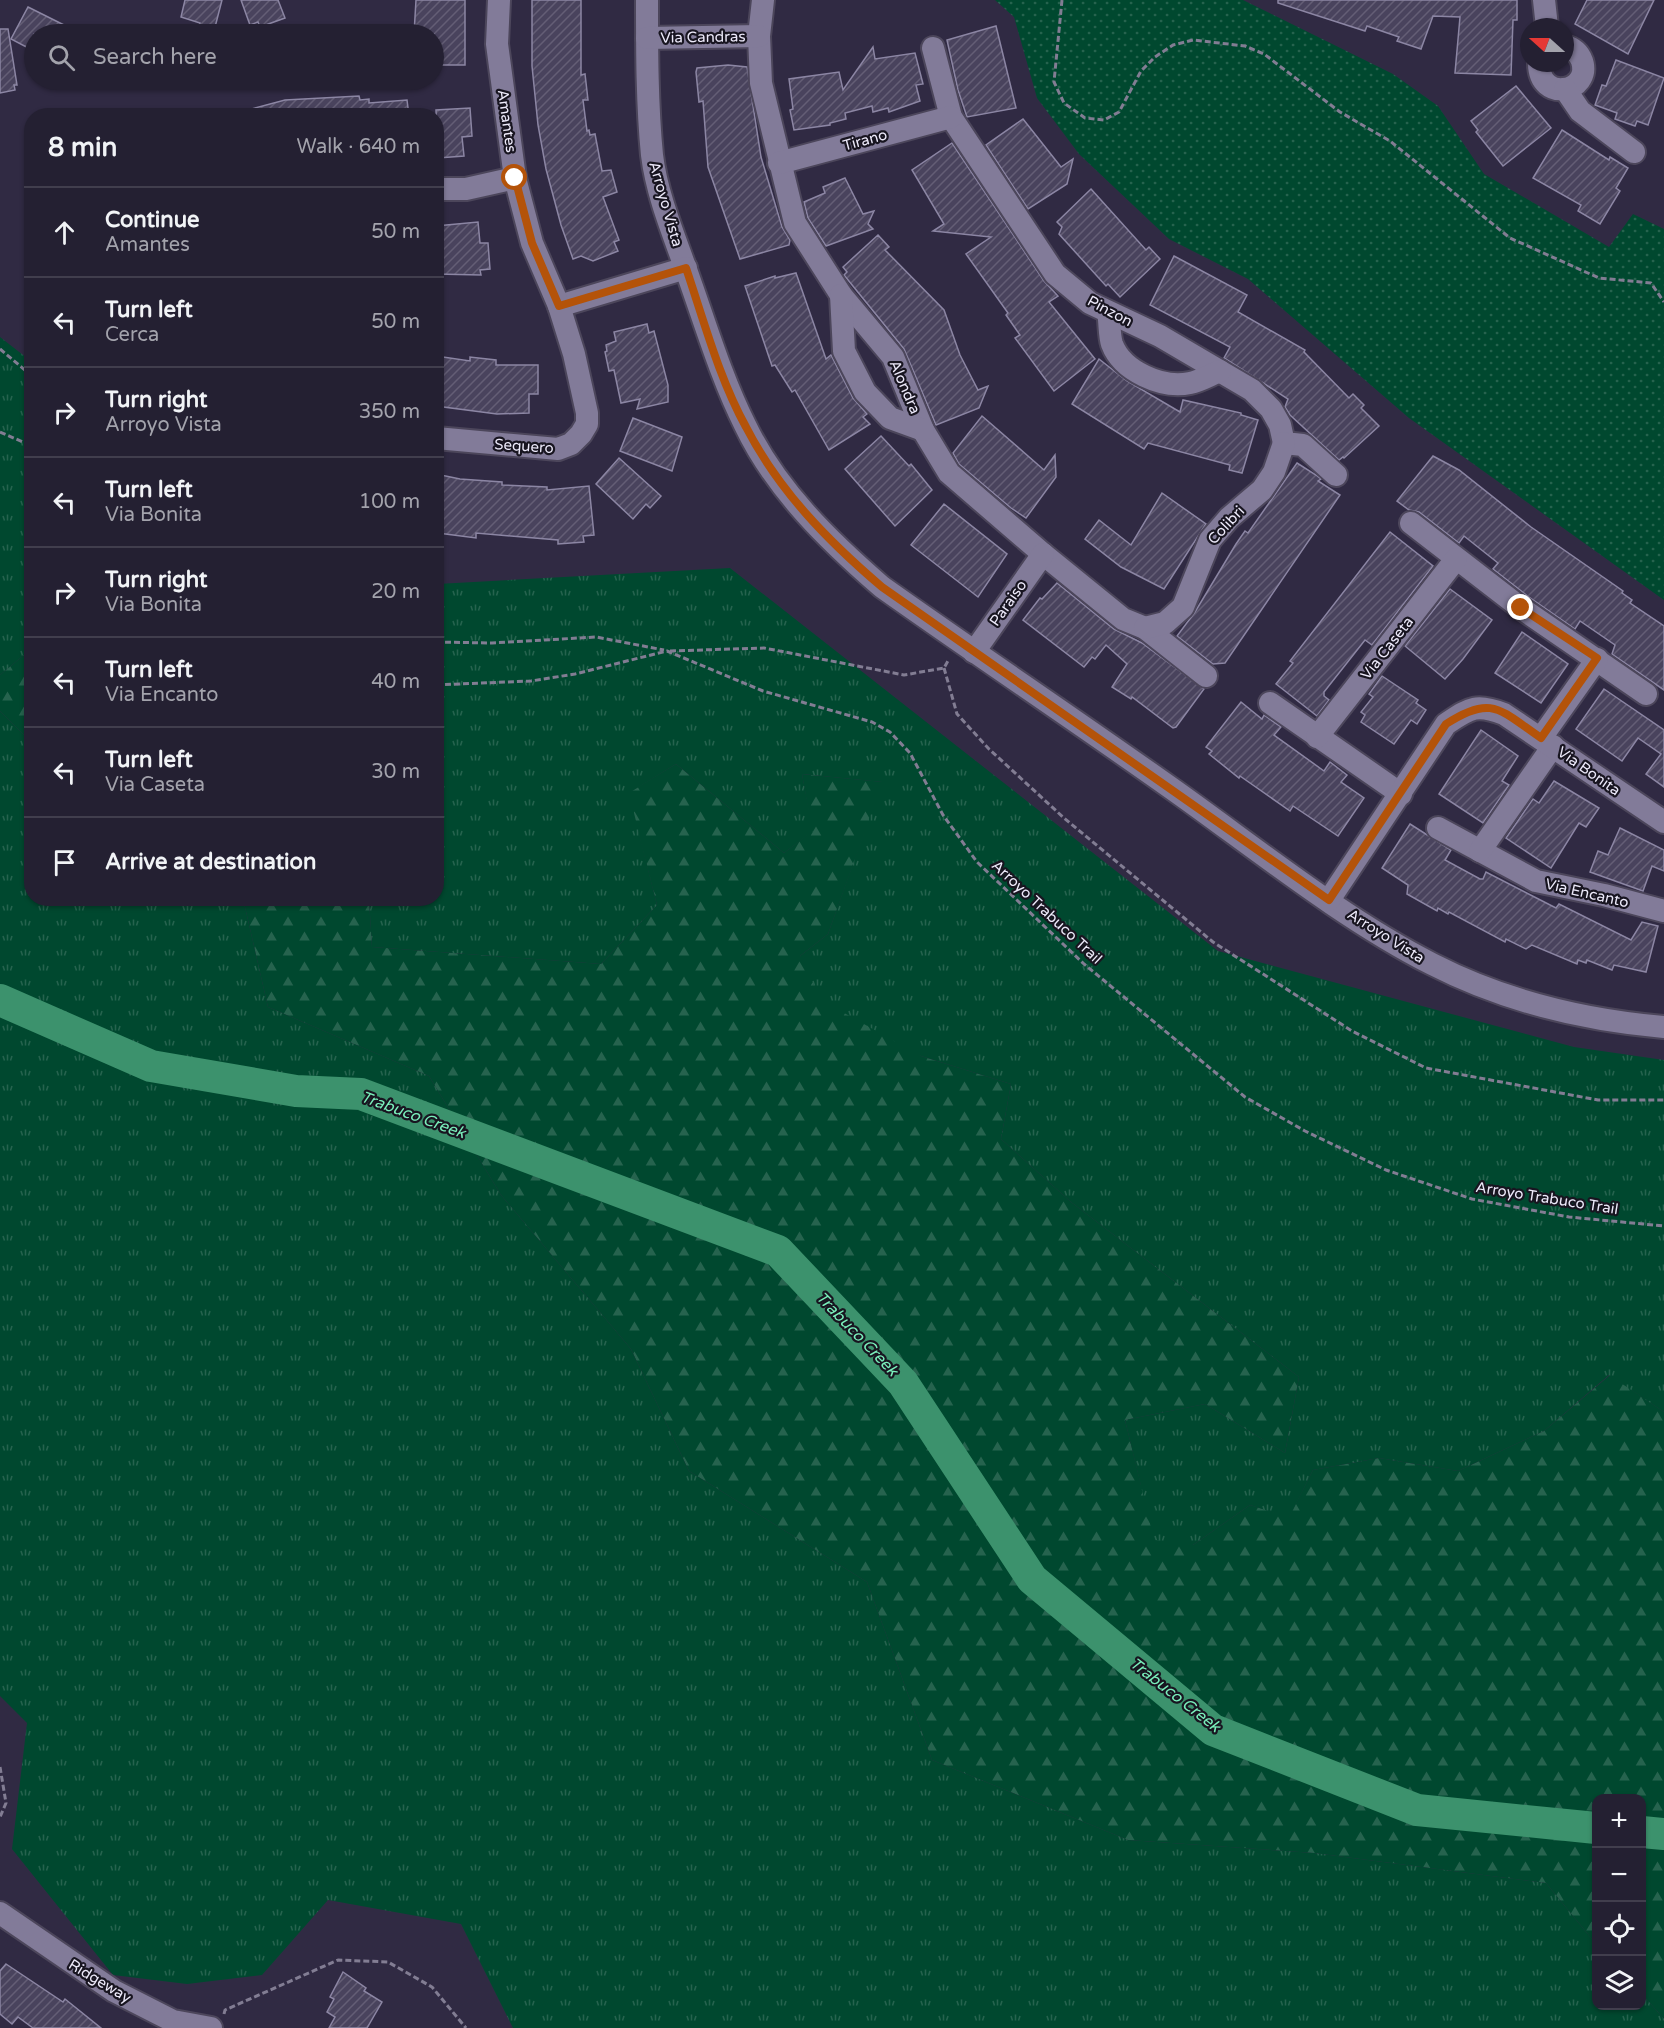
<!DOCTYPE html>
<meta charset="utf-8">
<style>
body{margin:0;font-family:"Varela Round",sans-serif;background:#2c283a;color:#f1f3f6}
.controls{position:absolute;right:18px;bottom:18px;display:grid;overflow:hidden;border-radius:12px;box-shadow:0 2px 4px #0004}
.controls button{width:54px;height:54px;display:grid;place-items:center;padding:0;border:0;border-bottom:2px solid #413e4d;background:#242032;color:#f1f3f6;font:30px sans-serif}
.compass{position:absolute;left:1520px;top:18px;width:54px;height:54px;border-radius:50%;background:#242032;box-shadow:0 2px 4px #0004;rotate:291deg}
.stop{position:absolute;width:18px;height:18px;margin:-14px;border:4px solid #b45309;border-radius:50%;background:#fff}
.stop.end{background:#b45309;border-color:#fff;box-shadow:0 2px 6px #0008}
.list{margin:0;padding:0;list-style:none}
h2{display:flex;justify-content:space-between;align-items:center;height:78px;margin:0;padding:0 24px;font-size:26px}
h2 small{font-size:20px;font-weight:400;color:#a3a3ac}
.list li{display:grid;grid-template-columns:39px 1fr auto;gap:18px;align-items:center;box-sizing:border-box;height:90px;padding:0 24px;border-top:2px solid #413e4d}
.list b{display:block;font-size:22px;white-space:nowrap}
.list p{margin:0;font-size:20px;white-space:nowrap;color:#a3a3ac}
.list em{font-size:20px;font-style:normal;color:#a3a3ac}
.icon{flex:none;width:33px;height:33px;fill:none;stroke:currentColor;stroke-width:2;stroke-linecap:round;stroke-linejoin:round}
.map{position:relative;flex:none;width:1664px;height:2028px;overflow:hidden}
.search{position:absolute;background:#242032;box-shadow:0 2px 4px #0004;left:24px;top:24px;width:420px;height:66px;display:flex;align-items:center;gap:15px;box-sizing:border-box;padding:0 21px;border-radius:33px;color:#a3a3ac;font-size:22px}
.panel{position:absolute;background:#242032;box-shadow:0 2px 4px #0004;left:24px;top:108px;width:420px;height:798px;border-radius:24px}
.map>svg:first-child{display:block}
.grass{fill:url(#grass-dots)}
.forest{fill:url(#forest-firs)}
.park{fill:url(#park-tufts)}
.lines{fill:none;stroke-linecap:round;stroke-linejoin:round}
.river{stroke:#3c926d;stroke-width:32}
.building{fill:url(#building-hatch);stroke:#8c86a4;stroke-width:1.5}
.minor-casing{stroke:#4c465b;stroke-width:26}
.path{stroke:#827d93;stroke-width:3;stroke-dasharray:6 3;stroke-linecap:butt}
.minor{stroke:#827b99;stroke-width:22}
.route{stroke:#b45309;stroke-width:8}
.labels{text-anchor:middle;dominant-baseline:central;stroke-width:4.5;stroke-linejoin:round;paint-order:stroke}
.street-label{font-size:15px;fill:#edeafa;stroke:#181520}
.water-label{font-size:16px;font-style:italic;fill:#7aefbb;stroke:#181520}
</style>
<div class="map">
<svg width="1664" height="2028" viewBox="0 0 1664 2028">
<defs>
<pattern id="grass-dots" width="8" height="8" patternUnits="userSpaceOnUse" patternTransform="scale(1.5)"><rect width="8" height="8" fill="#00482f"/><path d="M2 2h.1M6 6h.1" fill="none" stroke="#26634e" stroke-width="1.8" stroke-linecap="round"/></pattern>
<pattern id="forest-firs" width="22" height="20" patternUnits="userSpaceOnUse" patternTransform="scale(1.5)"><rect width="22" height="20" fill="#00482f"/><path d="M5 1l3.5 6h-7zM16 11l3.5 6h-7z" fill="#26634e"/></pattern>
<pattern id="park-tufts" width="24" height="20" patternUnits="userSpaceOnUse" patternTransform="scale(1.5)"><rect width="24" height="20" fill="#00482f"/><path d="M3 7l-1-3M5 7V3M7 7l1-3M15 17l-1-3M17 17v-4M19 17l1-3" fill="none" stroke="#26634e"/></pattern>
<pattern id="building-hatch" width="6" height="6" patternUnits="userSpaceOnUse" patternTransform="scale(1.5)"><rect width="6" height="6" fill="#49435d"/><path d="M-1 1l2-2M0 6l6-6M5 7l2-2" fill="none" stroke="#645e75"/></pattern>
</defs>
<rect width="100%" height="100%" fill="#302a43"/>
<polygon class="grass" points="995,0 1243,0 1393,74 1438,106 1484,174 1609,247 1633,214 1664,229 1664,600 1409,418 1248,279 1169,239 1079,154 1037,98 1014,17"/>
<g class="forest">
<polygon points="31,649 31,742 0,711 0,675"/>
<polygon points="676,764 784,853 812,831 802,774 883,782 828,934 800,956 921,1056 1011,1084 1001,1139 1071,1202 1299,1377 1285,1453 1205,1404 1125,1420 1141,1485 1193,1545 1250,1505 1289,1517 1313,1470 1379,1458 1458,1471 1544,1431 1610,1375 1664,1412 1664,2019 1642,1994 1642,1798 1596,1798 1596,1944 1546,1883 1314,1853 1128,1840 932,1760 867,1582 689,1471 631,1349 501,1195 429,1076 268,1007 245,907 234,899 369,899 372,947 601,964 657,905 628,793"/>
</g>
<g class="park">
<polygon points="0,337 32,362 31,649 0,675"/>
<polygon points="730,568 1218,951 1574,1047 1664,1060 1664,1412 1609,1375 1544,1431 1458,1471 1379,1458 1313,1470 1289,1518 1250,1505 1193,1545 1154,1540 1125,1420 1205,1404 1285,1453 1299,1377 1071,1202 1001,1139 1011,1084 921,1056 821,1000 800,956 828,934 882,782 802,774 813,831 784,853 676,764 629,793 657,905 601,964 372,947 369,899 436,898 437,584"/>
<polygon points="0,711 31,742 32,898 234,899 245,907 268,1007 429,1076 501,1195 631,1349 689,1471 867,1582 932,1760 1128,1840 1314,1853 1546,1883 1596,1944 1596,2006 1642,2006 1642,1994 1664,2019 1664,2028 513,2028 461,1924 328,1900 262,1975 187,1984 113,1975 12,1849 27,1723 0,1696"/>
</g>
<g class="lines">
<g class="river">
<polyline points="0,1000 151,1066 296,1091 361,1094 778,1251 903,1383 1032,1579 1213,1730 1417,1810 1596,1828"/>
<polyline points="1642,1832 1664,1834"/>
</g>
</g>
<g class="building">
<polygon points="185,0 222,0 214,31 199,27 200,23 181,17"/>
<polygon points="241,0 278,0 285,18 260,27 258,22 250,25"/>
<polygon points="416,0 465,0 465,65 434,65 434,34 414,34"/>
<polygon points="532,0 581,0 581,75 585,74 588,100 583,100 587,131 589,130 590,135 595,134 602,171 611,170 617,192 603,197 619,240 614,242 618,251 593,261 581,256 573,259 561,225 546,169 538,125 532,66"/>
<polygon points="1278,0 1517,0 1517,20 1513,20 1511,75 1455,73 1460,17 1433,16 1421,49 1397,41 1399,37 1367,26 1365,31 1278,3"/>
<polygon points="1587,0 1654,0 1628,54 1575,24"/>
<polygon points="28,7 82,34 34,34 34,51 11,39"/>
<polygon points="996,26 1016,108 967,117 958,90 947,40"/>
<polygon points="0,29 8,29 17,85 14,85 15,90 0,93"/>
<polygon points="873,47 875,59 915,53 923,84 916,85 920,101 889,112 888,108 873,112 872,106 845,113 846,119 830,123 830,125 794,130 790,110 793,109 789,79 839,72 843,90"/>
<polygon points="1616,60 1664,78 1648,125 1637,121 1635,126 1615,119 1617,113 1595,105 1602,85 1606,86"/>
<polygon points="728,65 747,67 761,157 782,227 790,240 789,245 740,259 708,167 703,101 699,102 696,72 697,68"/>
<polygon points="1516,86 1551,128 1503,166 1476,132 1478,130 1471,121"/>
<polygon points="359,96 360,100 369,99 369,103 407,100 409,116 245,116 244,111 285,100"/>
<polygon points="470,108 472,136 462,137 464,156 438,158 436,110"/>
<polygon points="1023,119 1061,167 1073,159 1067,184 1028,209 986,145"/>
<polygon points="1562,130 1609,160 1610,157 1628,168 1616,188 1620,191 1600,224 1578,211 1581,205 1533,178"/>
<polygon points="952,143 1044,281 1058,296 1049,302 1095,359 1054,391 1015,338 1020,335 1006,315 1008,313 966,254 991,237 933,231 944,224 912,170"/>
<polygon points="845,178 863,214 874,211 868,224 873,229 826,246 808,218 804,202 825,193 823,187"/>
<polygon points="1091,189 1146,250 1149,247 1160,259 1120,297 1108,284 1106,286 1059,234 1062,227 1057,222"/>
<polygon points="478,222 480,243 488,243 490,269 480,270 481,275 436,274 436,226"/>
<polygon points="878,235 889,247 885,250 944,310 960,355 978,390 988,386 979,408 936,425 904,349 844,275 847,272 843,267"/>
<polygon points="1174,256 1247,295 1238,312 1305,350 1304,352 1349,398 1353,394 1364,405 1361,408 1379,426 1344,458 1343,457 1339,460 1290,415 1285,407 1288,399 1224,358 1230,347 1150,305"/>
<polygon points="796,273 826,359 831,355 853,398 867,414 863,417 870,424 829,450 795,390 792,392 775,365 772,366 745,286 775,276 775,278"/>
<polygon points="647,324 649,333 654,331 668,385 668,402 637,409 640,399 621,403 614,370 609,371 605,352 607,351 606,345 616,341 614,332"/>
<polygon points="436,356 470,361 470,357 496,360 496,365 538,365 538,394 529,394 529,413 497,414 436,406"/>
<polygon points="1099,359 1127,381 1180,412 1183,400 1241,413 1241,415 1258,420 1242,473 1229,470 1230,465 1148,443 1144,449 1072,404"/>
<polygon points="982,416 1044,470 1055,455 1056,477 1026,518 1011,508 959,464 953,453"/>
<polygon points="633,418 682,437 672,471 620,451"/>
<polygon points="881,436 909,466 911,464 932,490 895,526 845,469"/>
<polygon points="1433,456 1459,470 1531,527 1623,591 1622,593 1632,600 1630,603 1664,626 1664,690 1612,654 1615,645 1580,621 1575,629 1529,597 1493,569 1498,563 1464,536 1459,543 1419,512 1409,510 1397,501"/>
<polygon points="619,458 661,496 650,508 646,504 633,519 596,484"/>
<polygon points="1297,463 1316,475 1321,479 1318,481 1340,495 1225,663 1213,664 1177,636 1195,612 1236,544 1245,531 1248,533"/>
<polygon points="436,474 460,479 502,482 502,485 547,487 547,490 589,486 594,535 583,536 584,542 558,544 558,540 476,533 476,538 438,533"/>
<polygon points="1162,493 1206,524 1164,589 1121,567 1085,539 1099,520 1131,545"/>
<polygon points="944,504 1007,554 978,597 911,545"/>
<polygon points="1390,532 1433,566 1372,645 1365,640 1324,692 1324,696 1329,700 1317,716 1276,684 1293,663 1290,661"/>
<polygon points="1057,583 1114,629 1142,643 1204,689 1176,727 1173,728 1132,697 1131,699 1112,687 1127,664 1106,645 1095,659 1092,657 1084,667 1023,620 1040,598 1042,599"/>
<polygon points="1450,589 1492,620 1463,659 1445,679 1405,646"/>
<polygon points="1522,632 1568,664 1541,703 1495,673"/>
<polygon points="1382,676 1418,700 1416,703 1426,710 1417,724 1411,720 1394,744 1361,722 1365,715 1361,712 1373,697 1369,694"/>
<polygon points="1604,689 1664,730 1664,787 1646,774 1661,754 1638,738 1622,761 1576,729"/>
<polygon points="1241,702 1262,719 1264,715 1281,727 1274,735 1324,771 1330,762 1347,775 1341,782 1364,798 1338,836 1293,806 1290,811 1240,776 1239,778 1209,754 1212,751 1206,747"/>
<polygon points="1481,730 1518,756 1502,781 1509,785 1483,823 1439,794"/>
<polygon points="1554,781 1599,808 1586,827 1579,823 1551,868 1506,838 1533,799 1539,803"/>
<polygon points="1410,824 1451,850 1445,860 1480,879 1483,879 1486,872 1556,908 1559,904 1631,940 1642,922 1658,926 1646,972 1614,965 1612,970 1587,960 1586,963 1578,960 1577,964 1532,945 1526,949 1506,939 1505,942 1449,912 1448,914 1438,908 1437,911 1407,894 1408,885 1382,868"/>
<polygon points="1620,828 1664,850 1664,871 1652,866 1643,891 1590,872 1598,851 1608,855"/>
<polygon points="6,1964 63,2002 65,1999 101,2028 33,2028 18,2017 12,2024 0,2014 0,1971"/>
<polygon points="343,1972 366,1988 364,1991 382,2002 367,2028 329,2028 335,2017 327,2012 334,1999 330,1997"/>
</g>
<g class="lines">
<g class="minor-casing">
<g id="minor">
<path d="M647,0C647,51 647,104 652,155C657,197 676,240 690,281C707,329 722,379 745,425C776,490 829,541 882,587C978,655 1075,720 1171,788C1253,846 1343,919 1432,964C1504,1001 1584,1020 1664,1027"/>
<polyline points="763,0 759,36 761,83 795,223 841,295 893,357 923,430 949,473 1043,554 1123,619 1145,628 1206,676"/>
<polyline points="1544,0 1547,27"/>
<polyline points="647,38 759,36"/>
<polyline points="933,48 951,117 1055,274 1090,303 1160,336 1252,390 1271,409 1280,425 1284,443 1303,445 1336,475"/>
<path d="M1539,63C1539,104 1592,92 1582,61C1579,53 1573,48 1565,46"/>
<polyline points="1565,89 1580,111 1634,152"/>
<polyline points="779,163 951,117"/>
<polyline points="436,189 466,189 515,178"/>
<polyline points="841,295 844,351 865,392 890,418 923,430"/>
<polyline points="559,306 686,268"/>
<path d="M1108,312C1110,322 1109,335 1112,344C1122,371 1162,389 1190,383C1200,381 1210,375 1220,371"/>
<polyline points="436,438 558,449 571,444 581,434 587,424 587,413 574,354 559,306 532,243 515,178 497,44 499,0"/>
<polyline points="1411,523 1521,608 1646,694"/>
<polyline points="1145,628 1165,623 1183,607 1210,540 1229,518 1262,490 1274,472 1284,443"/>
<polyline points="974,652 1043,554"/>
<polyline points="1270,703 1401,794"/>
<polyline points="1317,737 1456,559"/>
<polyline points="1541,738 1597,659"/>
<polyline points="1438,828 1536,881 1604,895 1664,911"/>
<polyline points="1480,851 1553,746"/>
<path d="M1329,900L1446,724C1470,708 1476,703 1504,714L1664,822"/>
<polyline points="0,1913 114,1991 173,2021 211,2028"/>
</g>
</g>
<g class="path">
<polyline points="1062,0 1054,82 1064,103 1085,118 1104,120 1119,112 1141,71 1155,57 1173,45 1193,40 1245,46 1264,54 1340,112 1390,141 1510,238 1599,278 1651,283 1664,302"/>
<polyline points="0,349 32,376"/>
<polyline points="0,432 32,446"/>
<polyline points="436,642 492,643 596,637 664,650"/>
<polyline points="670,651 764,648 904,675 944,668 949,659"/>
<polyline points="944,668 957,714 989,749 1064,818 1213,942 1352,1031 1426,1068 1598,1100 1664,1100"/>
<polyline points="436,685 531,681 575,674 667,651 763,691 872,722 890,732 910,753 943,815 977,862 1084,964 1245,1097 1305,1131 1386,1170 1472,1199 1569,1217 1664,1226"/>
<polyline points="0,1767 6,1803 0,1817"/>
<polyline points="224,2014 225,2010 338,1960 388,1962 432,1987 466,2028"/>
</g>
<use href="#minor" class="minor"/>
</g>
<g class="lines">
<path class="route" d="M515,178L532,243L559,306L686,268C704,321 719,378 746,427C779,491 828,541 882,587L1329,900L1446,724C1492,694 1500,710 1541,738L1597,658L1521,608"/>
</g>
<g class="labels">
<g class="street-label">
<text transform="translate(703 37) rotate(-1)">Via Candras</text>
<text transform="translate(507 121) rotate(82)">Amantes</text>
<text transform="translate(865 140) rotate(-15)">Tirano</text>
<text transform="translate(666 204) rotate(74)">Arroyo Vista</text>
<text transform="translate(1110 311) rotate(28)">Pinzon</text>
<text transform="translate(905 387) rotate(67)">Alondra</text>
<text transform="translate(524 446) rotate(4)">Sequero</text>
<text transform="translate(1226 525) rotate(-47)">Colibri</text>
<text transform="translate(1008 603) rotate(-55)">Paraiso</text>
<text transform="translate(1387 648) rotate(-52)">Via Caseta</text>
<text transform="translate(1589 771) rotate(35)">Via Bonita</text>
<text transform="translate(1587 893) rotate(13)">Via Encanto</text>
<text transform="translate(1047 912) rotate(43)">Arroyo Trabuco Trail</text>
<text transform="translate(1386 936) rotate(32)">Arroyo Vista</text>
<text transform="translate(1547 1198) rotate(9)">Arroyo Trabuco Trail</text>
<text transform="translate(100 1981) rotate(31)">Ridgeway</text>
</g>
<g class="water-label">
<text transform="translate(413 1115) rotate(20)">Trabuco Creek</text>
<text transform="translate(857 1334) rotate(46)">Trabuco Creek</text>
<text transform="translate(1175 1695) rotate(38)">Trabuco Creek</text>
</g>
</g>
</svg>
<div class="controls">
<button>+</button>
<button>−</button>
<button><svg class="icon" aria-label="locate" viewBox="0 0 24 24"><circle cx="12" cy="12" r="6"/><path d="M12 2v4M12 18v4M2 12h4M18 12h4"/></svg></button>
<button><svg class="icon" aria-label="layers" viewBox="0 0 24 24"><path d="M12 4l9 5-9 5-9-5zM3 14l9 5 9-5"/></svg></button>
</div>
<svg class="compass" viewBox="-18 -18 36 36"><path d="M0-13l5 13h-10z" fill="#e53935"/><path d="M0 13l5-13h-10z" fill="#a3a3ac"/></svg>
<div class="stop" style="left:515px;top:178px"></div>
<div class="stop end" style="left:1521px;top:608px"></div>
<div class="search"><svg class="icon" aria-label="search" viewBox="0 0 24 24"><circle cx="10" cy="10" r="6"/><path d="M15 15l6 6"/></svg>Search here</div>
<section class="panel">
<h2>8 min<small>Walk · 640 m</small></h2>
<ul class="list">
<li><svg class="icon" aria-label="ahead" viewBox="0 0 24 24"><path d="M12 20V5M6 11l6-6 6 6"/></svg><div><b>Continue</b><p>Amantes</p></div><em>50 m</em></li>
<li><svg class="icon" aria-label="left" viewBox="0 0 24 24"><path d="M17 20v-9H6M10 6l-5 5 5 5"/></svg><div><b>Turn left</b><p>Cerca</p></div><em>50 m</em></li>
<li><svg class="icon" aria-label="right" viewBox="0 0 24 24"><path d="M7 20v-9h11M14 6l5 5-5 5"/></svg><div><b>Turn right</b><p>Arroyo Vista</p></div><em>350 m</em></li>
<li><svg class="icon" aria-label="left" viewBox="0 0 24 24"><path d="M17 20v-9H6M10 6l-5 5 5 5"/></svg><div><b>Turn left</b><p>Via Bonita</p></div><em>100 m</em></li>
<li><svg class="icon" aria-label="right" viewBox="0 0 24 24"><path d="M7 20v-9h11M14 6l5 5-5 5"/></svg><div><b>Turn right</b><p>Via Bonita</p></div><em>20 m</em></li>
<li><svg class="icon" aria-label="left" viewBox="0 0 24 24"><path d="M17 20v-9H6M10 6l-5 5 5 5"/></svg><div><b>Turn left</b><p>Via Encanto</p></div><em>40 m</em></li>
<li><svg class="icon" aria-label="left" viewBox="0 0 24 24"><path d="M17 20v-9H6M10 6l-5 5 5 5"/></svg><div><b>Turn left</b><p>Via Caseta</p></div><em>30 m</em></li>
<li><svg class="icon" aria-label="arrive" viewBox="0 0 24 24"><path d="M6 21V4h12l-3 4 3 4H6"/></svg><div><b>Arrive at destination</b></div></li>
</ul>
</section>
</div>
